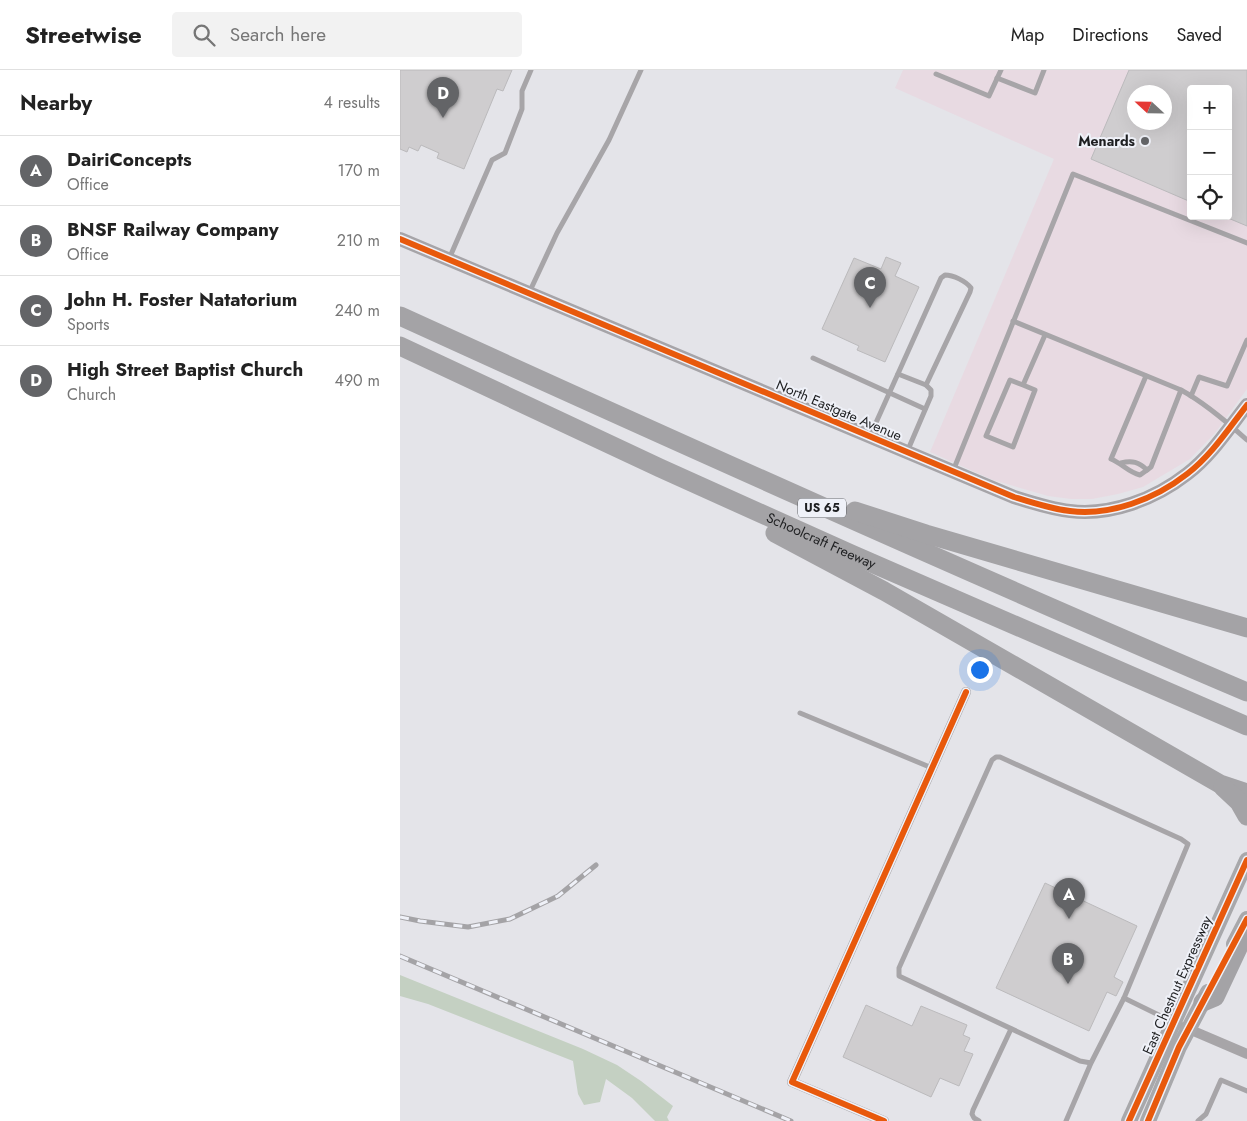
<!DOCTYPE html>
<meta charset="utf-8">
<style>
body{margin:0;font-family:Jost,sans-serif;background:#f2f2f2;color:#222}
.controls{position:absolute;right:15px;top:15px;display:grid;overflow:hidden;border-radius:5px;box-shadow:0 5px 20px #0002}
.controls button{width:45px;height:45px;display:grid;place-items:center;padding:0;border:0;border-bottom:1px solid #e0e0e0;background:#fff;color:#222;font:25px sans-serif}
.compass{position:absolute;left:727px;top:15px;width:45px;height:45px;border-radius:50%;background:#fff;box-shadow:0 5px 20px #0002;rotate:292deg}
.you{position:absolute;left:579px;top:599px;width:18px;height:18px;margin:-12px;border:4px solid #fff;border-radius:50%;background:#1a73e8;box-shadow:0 0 0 8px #1a73e833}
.badge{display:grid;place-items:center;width:32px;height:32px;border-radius:50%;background:#636467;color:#fff;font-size:16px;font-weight:700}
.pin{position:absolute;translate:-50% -41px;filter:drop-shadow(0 1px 2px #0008)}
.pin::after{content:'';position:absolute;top:26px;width:18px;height:15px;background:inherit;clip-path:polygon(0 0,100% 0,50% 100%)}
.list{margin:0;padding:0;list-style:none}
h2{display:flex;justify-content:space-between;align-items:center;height:65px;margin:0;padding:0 20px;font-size:21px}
h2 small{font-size:16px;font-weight:400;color:#767676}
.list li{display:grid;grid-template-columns:32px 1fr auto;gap:15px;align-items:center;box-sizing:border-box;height:70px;padding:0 20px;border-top:1px solid #e0e0e0}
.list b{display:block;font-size:19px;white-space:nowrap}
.list p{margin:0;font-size:16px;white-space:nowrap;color:#767676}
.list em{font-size:16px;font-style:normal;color:#767676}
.icon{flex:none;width:28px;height:28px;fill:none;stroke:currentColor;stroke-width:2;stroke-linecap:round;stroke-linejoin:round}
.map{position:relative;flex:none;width:847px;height:1051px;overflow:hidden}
header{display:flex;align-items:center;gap:30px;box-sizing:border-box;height:70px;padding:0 25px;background:#fff;border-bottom:1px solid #e0e0e0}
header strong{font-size:24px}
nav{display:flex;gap:28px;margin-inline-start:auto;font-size:18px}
.search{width:350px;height:45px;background:#f2f2f2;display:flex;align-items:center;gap:12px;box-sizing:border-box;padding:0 18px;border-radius:5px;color:#767676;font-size:19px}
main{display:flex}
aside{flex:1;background:#fff}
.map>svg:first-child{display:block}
.commercial{fill:#e8dae2;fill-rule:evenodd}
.green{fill:#c4d0c2}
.building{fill:#cfcdcf;stroke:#bbbabc;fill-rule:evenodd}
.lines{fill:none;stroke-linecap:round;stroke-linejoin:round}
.lane{stroke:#a7a5a8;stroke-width:5}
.street{stroke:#a7a5a8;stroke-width:10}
.secondary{stroke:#a6a4a8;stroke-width:14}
.primary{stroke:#a8a8ab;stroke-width:16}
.highway{stroke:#a4a3a6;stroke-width:19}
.rail-casing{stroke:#a4a3a6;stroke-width:5}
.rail{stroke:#eff1f8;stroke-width:3;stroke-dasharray:9;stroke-linecap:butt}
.cycleway-casing{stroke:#eff1f8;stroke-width:9}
.cycleway{stroke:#e8590c;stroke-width:6}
.poi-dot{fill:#636467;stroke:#eff1f8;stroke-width:2}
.labels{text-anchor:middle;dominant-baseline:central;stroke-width:4;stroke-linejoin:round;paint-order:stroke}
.shield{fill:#eff1f8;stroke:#5d5e62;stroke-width:1}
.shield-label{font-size:12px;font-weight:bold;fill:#1e1f21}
.poi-label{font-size:14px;font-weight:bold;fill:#1e1f21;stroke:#eff1f8;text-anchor:end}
.street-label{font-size:14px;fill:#1e1f21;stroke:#eff1f8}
</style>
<header>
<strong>Streetwise</strong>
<div class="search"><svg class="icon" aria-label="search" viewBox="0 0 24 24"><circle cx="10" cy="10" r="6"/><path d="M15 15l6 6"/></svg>Search here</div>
<nav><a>Map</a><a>Directions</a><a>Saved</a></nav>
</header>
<main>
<aside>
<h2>Nearby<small>4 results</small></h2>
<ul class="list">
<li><span class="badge">A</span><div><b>DairiConcepts</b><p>Office</p></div><em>170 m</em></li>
<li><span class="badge">B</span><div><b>BNSF Railway Company</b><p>Office</p></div><em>210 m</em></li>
<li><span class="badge">C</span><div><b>John H. Foster Natatorium</b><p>Sports</p></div><em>240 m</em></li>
<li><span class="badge">D</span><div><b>High Street Baptist Church</b><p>Church</p></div><em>490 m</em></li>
</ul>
</aside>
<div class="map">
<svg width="847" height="1051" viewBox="0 0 847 1051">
<rect width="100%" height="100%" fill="#e4e4e9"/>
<path class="commercial" d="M503,0H847V319L815,363L790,389L743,417L718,424L692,429H671L648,426L593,410L530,382L654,89L495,18ZM791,19H828V146H791ZM734,22H764V52H734Z"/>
<polygon class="green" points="0,905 183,979 217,995 241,1011 273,1036 267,1047 269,1051 255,1051 232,1028 206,1009 200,1032 184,1035 178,1024 173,991 28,934 0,926"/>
<g class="building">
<polygon points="0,0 112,0 103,21 97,19 64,99 37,88 39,83 21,75 18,81 9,77 7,82 0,79"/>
<path d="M729,0H847V156L828,148V19H791V132L691,89ZM734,22H764V52H734Z"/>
<polygon points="486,187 501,193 495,206 519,217 485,292 457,280 459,276 422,259 454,188 481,199"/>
<polygon points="645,813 737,856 714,907 723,912 716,926 707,922 689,961 596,918"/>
<polygon points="466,935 512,956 521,936 567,955 563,965 570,968 564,981 573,984 559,1016 540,1008 531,1027 443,987"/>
</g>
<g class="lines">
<g class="lane">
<polyline points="536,4 589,26 601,0"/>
<polyline points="597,8 635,23 644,0"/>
<polyline points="49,189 92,90 105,83 122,39 122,21 131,0"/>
<polyline points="129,223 157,163 209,70 241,0"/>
<path d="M613,251L781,320C805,333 827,352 847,370"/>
<polyline points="413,288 525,339"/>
<polyline points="498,304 526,315"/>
<path d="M746,306L711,389C723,394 728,402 740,405L747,400"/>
<polyline points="623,315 635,320 613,377 586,366 610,310 623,315 645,265"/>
<polyline points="791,326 799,307 827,316 847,270"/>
<path d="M470,366L541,208L545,205C553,205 566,211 571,218L570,222L526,315L531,320V326L507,382"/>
<path d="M721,393C732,390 739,392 747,400L751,397L781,320"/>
<polyline points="553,401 673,104 847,173"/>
<polyline points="400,643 532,698"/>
<polyline points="724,928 771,951"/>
<polyline points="579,1051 574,1048 572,1044 573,1040 611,959"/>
<polyline points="666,1051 691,993 724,928 788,774 781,769 600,687 596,687 592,690 499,898 499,906 680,991 691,993"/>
<polyline points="798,1051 806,1044 821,1010 847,1021"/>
</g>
<g class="street">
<polyline points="784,957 847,984"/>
<polyline points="484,1051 392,1012 566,622"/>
</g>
<path class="secondary" d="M0,169L614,427C633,433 651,439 670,441C711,446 755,429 787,404C811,386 829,358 847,335"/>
<g class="primary">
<polyline points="834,874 847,849"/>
<polyline points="729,1051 847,790"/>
<polyline points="748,1051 779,977 808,922"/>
</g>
<g class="highway">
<path d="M0,246C281,374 563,501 847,622"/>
<path id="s1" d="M0,276L260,398L451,484L847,656"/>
<polyline points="455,441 526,464 847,558"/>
<polyline points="375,463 484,521 820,714 847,723"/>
<polyline points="823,717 839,732 847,746"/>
<polyline points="803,932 815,927 839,876 847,863"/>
</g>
<g class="rail-casing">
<g id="rail">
<polyline points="0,847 20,851 68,857 110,849 158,826 196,795"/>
<polyline points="0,886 391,1051"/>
</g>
</g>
<use href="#rail" class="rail"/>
<g class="cycleway-casing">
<g id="cycleway">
<path d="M0,169L614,427C633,433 651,439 670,441C711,446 755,429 787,404C811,386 829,358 847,335"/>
<polyline points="484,1051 392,1012 566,622"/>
<polyline points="729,1051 847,790"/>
<polyline points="748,1051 779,977 847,849"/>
</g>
</g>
<use href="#cycleway" class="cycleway"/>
</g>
<circle class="poi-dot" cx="745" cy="71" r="5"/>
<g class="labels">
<rect class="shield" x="398" y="428.5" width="48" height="19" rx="4"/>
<g class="shield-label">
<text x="422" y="438">US 65</text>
</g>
<g class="poi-label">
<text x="735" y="71">Menards</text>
</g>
<g class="street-label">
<text transform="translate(439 340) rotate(23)">North Eastgate Avenue</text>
<text stroke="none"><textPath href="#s1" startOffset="464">Schoolcraft Freeway</textPath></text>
<text transform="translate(777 915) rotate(-66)">East Chestnut Expressway</text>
</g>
</g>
</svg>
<div class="controls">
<button>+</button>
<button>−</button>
<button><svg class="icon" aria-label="locate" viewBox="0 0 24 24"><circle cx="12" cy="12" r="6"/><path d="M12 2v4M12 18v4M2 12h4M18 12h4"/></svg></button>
</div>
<svg class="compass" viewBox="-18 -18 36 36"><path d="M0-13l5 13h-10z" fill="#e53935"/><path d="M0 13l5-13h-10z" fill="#767676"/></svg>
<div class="you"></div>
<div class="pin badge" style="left:669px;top:849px">A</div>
<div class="pin badge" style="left:668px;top:914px">B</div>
<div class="pin badge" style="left:470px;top:238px">C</div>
<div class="pin badge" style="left:43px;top:48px">D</div>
</div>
</main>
